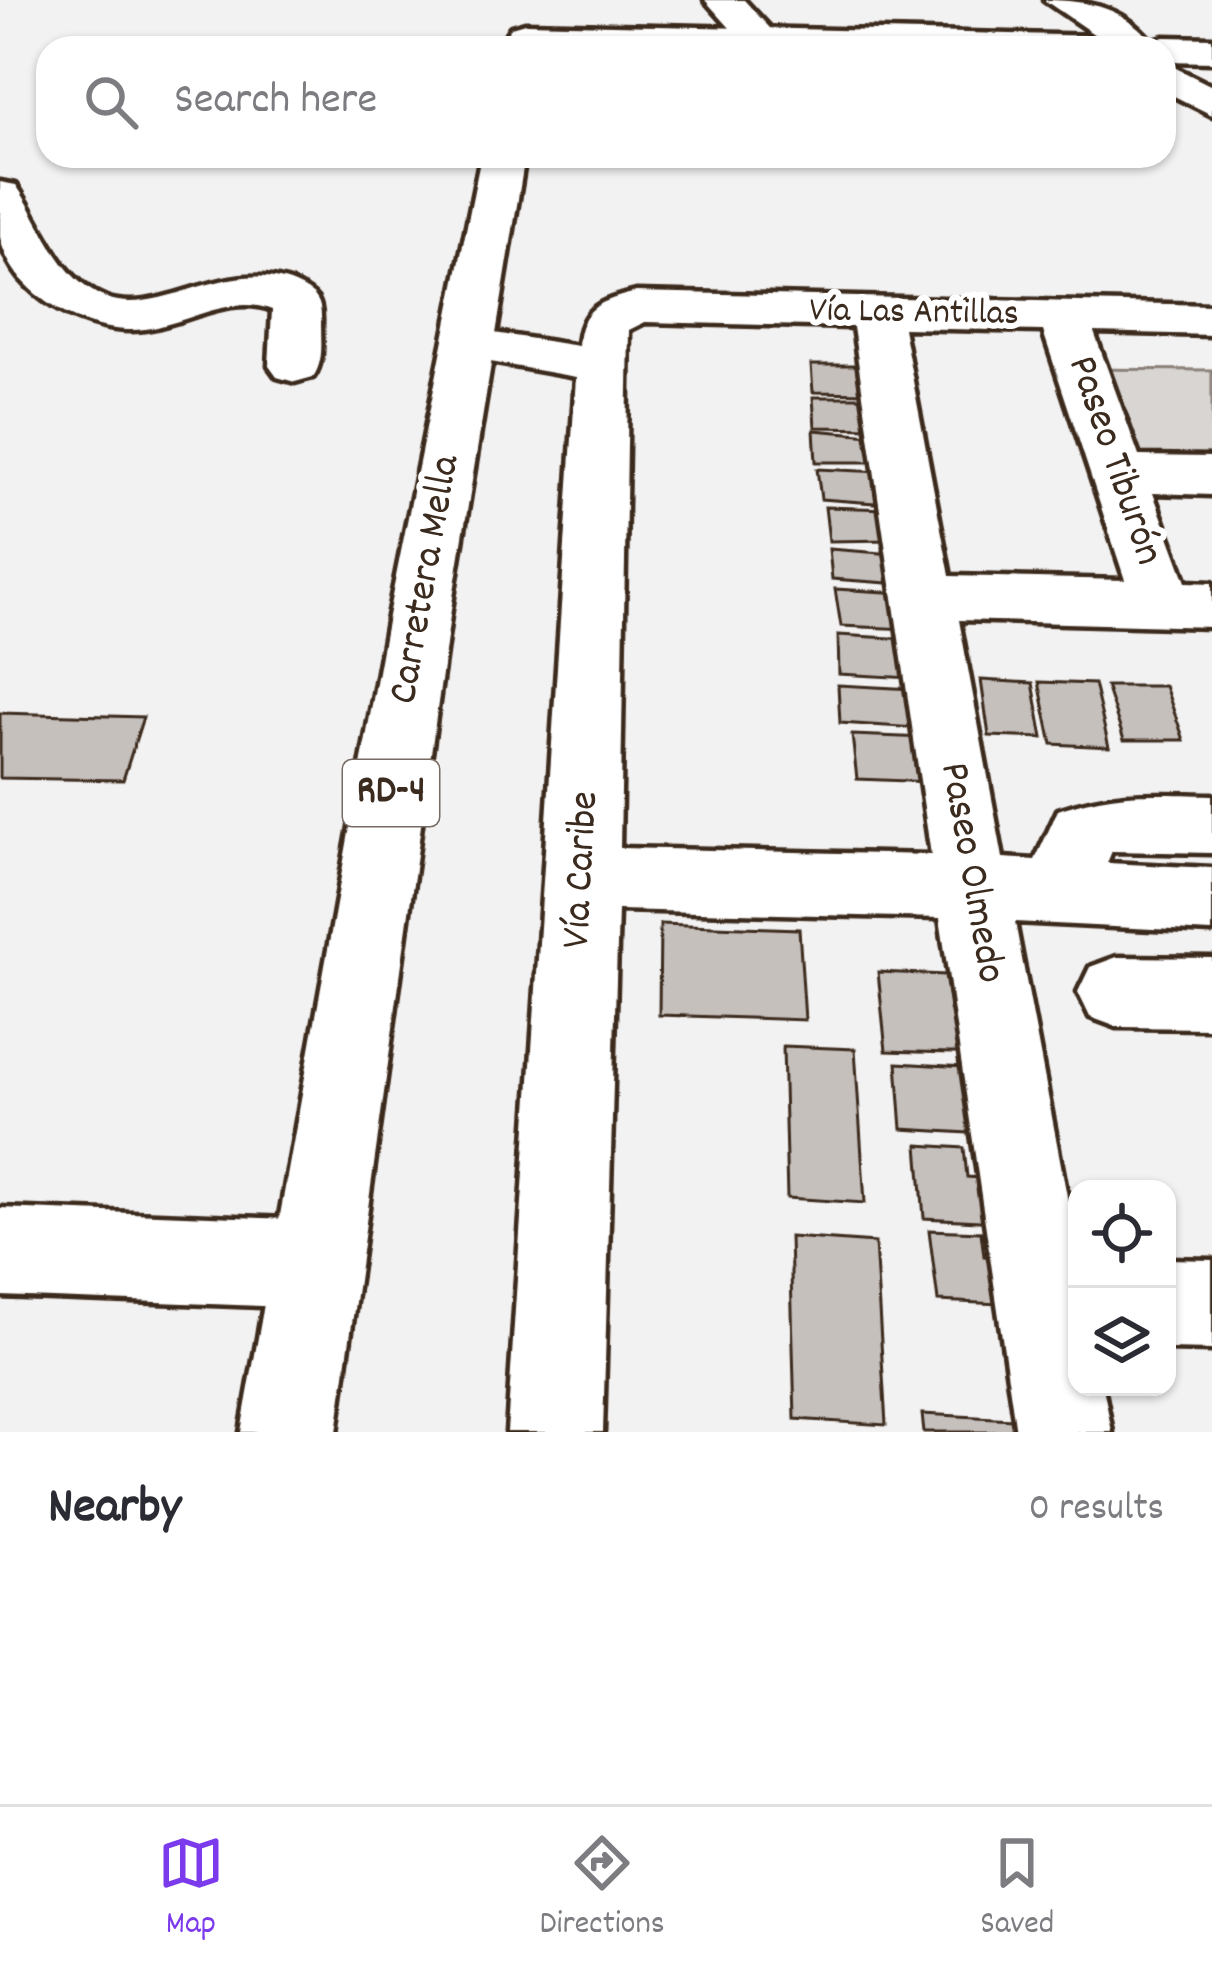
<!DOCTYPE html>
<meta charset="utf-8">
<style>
body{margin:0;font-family:Dekko,sans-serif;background:#f7f7f7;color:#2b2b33}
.controls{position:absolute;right:36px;bottom:36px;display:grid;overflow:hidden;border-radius:24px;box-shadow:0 3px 9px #0004}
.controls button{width:108px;height:108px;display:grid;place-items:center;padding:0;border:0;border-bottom:3px solid #e1e1e2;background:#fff;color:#2b2b33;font:60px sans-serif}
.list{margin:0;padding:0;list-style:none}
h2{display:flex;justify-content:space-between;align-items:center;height:156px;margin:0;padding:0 48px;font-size:51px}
h2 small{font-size:39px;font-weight:400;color:#7c7c81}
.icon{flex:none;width:66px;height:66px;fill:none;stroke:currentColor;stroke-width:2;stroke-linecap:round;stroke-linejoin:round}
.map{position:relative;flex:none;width:1212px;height:1432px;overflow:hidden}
.search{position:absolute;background:#fff;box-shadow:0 3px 9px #0004;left:36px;right:36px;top:36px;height:132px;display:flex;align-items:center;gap:30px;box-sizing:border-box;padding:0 42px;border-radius:36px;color:#7c7c81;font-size:45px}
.sheet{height:372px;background:#fff}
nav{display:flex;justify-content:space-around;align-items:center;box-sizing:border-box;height:168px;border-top:3px solid #e1e1e2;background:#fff;font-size:33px;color:#7c7c81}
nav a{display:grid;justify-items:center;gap:6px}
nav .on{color:#7c3aed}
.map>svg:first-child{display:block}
.green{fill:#d8d5d2;stroke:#8a8078;stroke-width:3}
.building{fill:#c6c0bd;stroke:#3b2a1e;stroke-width:3}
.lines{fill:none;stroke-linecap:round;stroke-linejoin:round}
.minor-casing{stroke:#3b2a1e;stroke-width:9}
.major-casing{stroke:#3b2a1e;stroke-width:9}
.minor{fill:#fff;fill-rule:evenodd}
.major{fill:#fff;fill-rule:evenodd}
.labels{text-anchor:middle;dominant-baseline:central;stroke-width:12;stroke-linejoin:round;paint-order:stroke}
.far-street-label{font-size:36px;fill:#3b2a1e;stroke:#fff}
.shield{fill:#fff;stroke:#766a62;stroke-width:3}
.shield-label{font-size:39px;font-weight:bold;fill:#3b2a1e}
.street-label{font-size:42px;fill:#3b2a1e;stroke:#fff}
</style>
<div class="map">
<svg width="1212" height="1432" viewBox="0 0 1212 1432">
<rect width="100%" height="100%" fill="#f3f2f2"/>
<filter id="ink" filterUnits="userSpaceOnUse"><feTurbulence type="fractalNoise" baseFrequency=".00833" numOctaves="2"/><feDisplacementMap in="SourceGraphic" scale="24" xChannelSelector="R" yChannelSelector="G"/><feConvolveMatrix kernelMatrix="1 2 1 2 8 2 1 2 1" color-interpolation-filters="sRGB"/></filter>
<g filter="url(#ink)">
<polygon class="green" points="1081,369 1212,370 1212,476 1118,474"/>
<g class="building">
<polygon points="811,365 865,365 868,393 813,392"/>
<polygon points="813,397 869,397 876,428 815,427"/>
<polygon points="814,430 871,435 878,462 816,462"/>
<polygon points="817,469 882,472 889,504 821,499"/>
<polygon points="825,507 888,509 892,540 829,541"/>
<polygon points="829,549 894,554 903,584 832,579"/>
<polygon points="835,589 903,593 908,629 841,626"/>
<polygon points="838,635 907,639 911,678 839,674"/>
<polygon points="981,680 1033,683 1043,738 989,736"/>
<polygon points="1039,682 1094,684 1109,747 1052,744"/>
<polygon points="838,685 913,689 916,728 840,723"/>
<polygon points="1106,686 1165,686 1184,740 1124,740"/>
<polygon points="0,713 143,717 123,780 0,778"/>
<polygon points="852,735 926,738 932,782 857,779"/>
<polygon points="660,924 799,929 805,1020 659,1015"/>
<polygon points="878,972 945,975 950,1009 976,1010 983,1054 886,1051"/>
<polygon points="783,1046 855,1049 865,1203 787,1198"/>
<polygon points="897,1063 964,1067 1003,1135 902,1129"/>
<polygon points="918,1145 964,1148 967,1177 993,1179 1017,1223 924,1218"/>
<polygon points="929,1230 981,1232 984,1256 1014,1258 1021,1305 938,1301"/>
<polygon points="790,1237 875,1243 886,1425 795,1419"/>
<polygon points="922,1414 1051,1421 1053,1432 924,1432"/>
</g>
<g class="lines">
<g class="minor-casing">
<g id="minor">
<polygon points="705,0 744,0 781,40 776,48 748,48"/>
<path d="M1044,0C1088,0 1129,8 1156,48H1114Z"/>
<polygon points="1164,62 1212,86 1212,115 1164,91"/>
<path d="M0,182L16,185C43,224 58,279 106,298C161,318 226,256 295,284C317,294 322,300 321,324C321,343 324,361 313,377L295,382L277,377L269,366L272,310C232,293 186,324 145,329C90,337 12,297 0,237C0,220 0,199 0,182Z"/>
<path d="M636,292L1212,305V335L1094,332L1139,456L1212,457V495L1153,493L1186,582L1212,583V627L959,620L1003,858L1035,860L1058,810C1118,790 1150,794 1212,795V853L1112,851L1107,863L1212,868V932L1015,922L1077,1249V1387H1103L1112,1432H1016L940,918L618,910L603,1432H507L576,377L451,355L444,344L451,333L469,329L578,346C580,307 601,301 636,292ZM645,322L853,327L931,855L620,848L629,330ZM903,328L1043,331L1125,580L950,576Z"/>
<polygon points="1117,957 1212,958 1212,1028 1117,1027 1090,1017 1078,992 1090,967"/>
<polygon points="0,1208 316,1220 347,1233 360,1264 347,1295 316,1308 0,1296"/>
<polygon points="1167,1259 1212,1260 1212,1350 1167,1349"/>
</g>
</g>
<g class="major-casing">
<g id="major">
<polygon points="525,23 1101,36 1115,40 1120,48 590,48 511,43 506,35 511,27"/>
<polygon points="1164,37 1212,38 1212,62 1164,61 1164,48 1145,48 1150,41"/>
<polygon points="481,156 525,156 450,616 337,1432 241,1432 388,616"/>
</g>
</g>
<use href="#minor" class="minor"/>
<use href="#major" class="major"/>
</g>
</g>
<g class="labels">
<g class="far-street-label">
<text transform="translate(914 314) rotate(1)">Vía Las Antillas</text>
</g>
<rect class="shield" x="343" y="760" width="96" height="66" rx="9"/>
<g class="shield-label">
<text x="391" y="793">RD-4</text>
</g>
<g class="street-label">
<text transform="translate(1113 461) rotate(71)">Paseo Tiburón</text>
<text transform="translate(427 580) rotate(-80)">Carretera Mella</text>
<text transform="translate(583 870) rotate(-87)">Vía Caribe</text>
<text transform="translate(970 873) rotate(80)">Paseo Olmedo</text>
</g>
</g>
</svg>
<div class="controls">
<button><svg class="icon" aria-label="locate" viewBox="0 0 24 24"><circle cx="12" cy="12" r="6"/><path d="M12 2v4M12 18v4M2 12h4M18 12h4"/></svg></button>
<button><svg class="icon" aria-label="layers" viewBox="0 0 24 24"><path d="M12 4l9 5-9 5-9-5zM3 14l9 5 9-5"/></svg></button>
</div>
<div class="search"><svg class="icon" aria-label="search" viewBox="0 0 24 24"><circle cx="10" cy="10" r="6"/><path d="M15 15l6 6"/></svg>Search here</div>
</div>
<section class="sheet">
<h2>Nearby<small>0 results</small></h2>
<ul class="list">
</ul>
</section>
<nav>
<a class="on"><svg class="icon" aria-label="map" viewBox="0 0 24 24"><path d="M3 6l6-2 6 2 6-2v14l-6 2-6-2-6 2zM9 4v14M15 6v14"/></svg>Map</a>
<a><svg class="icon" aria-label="directions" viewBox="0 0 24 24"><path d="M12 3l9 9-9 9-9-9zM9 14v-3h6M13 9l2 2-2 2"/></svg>Directions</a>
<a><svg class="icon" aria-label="saved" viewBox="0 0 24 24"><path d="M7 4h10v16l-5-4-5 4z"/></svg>Saved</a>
</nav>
